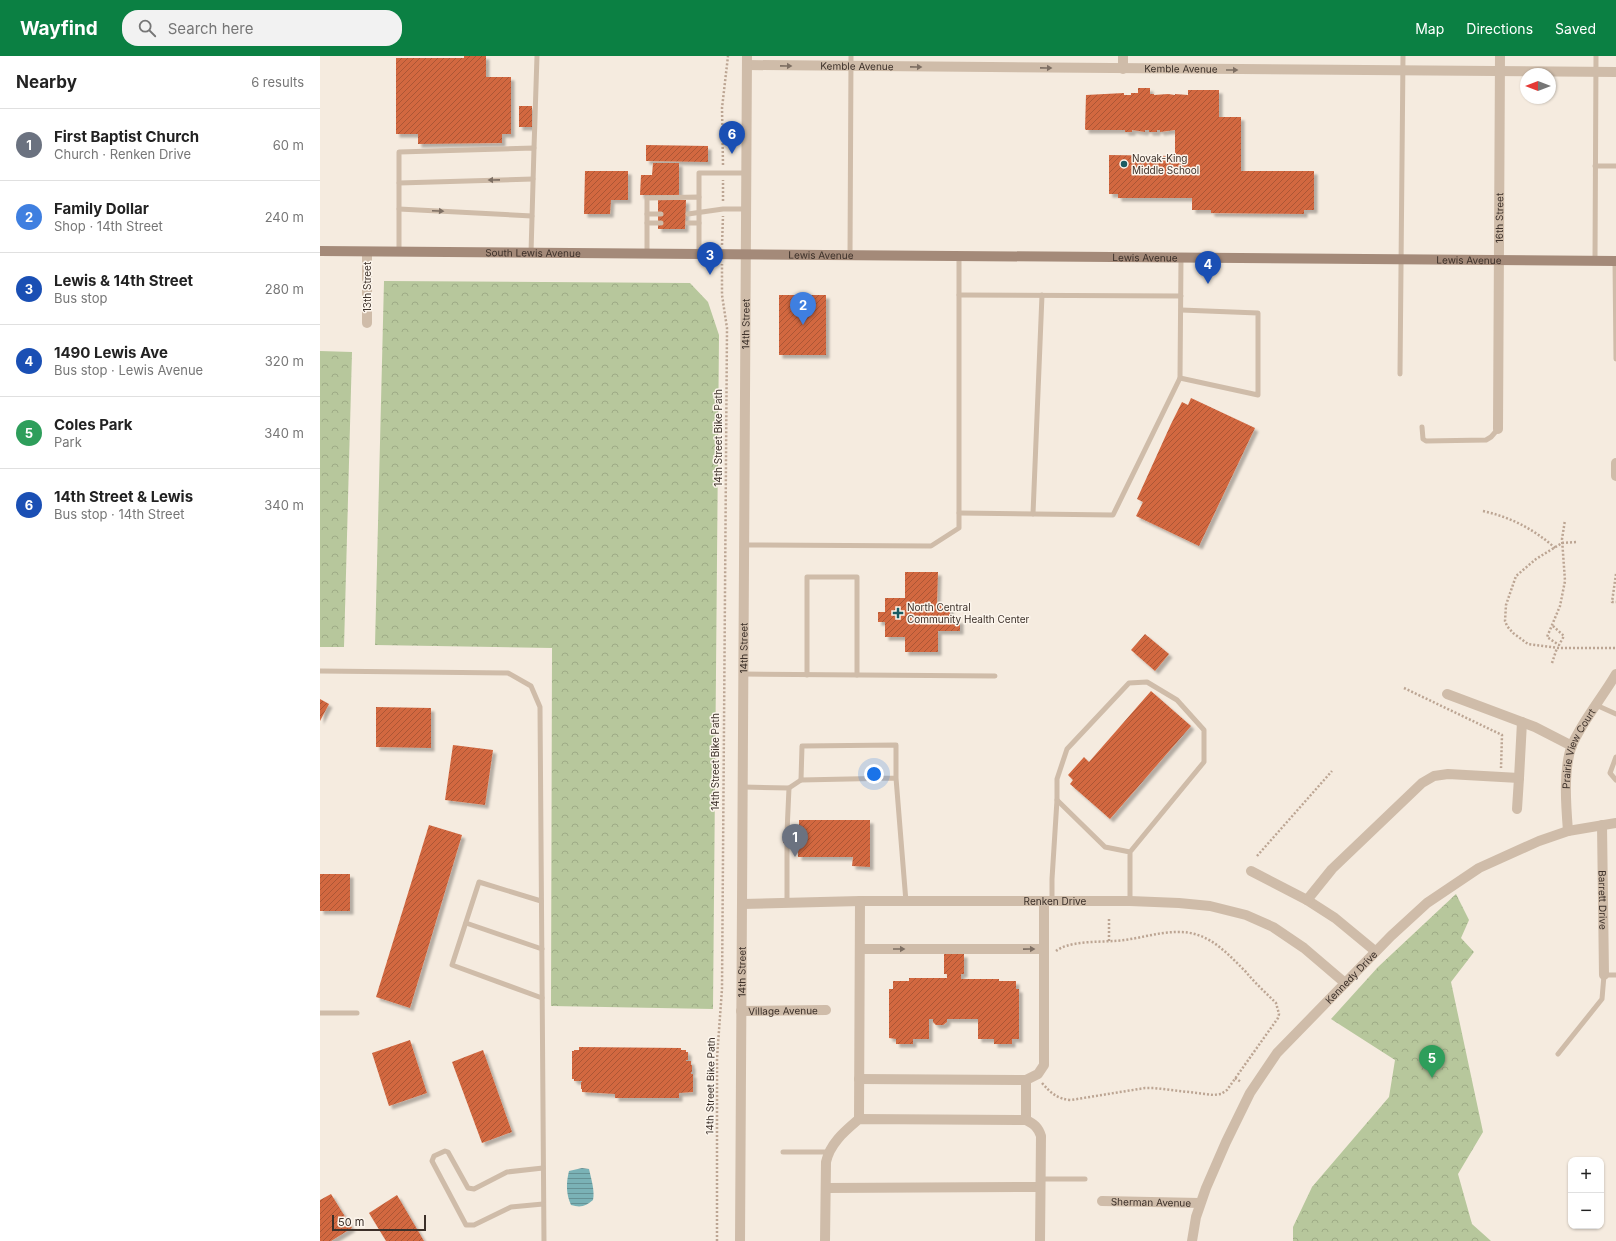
<!DOCTYPE html>
<meta charset="utf-8">
<style>
body{margin:0;font-family:Inter,sans-serif;background:#f2f2f2;color:#222}
.controls{position:absolute;right:12px;bottom:12px;display:grid;overflow:hidden;border-radius:8px;box-shadow:0 1px 3px #0004}
.controls button{width:36px;height:36px;display:grid;place-items:center;padding:0;border:0;border-bottom:1px solid #e0e0e0;background:#fff;color:#222;font:20px sans-serif}
.compass{position:absolute;left:1200px;top:12px;width:36px;height:36px;border-radius:50%;background:#fff;box-shadow:0 1px 3px #0004;rotate:270deg}
.scale{position:absolute;left:12px;bottom:10px;width:94px;box-sizing:border-box;padding-left:4px;border:2px solid #3c3029;border-top:0;font-size:11px;line-height:14px;white-space:nowrap;color:#3c3029;-webkit-text-stroke:3px #fcf5ec;paint-order:stroke}
.you{position:absolute;left:554px;top:718px;width:14px;height:14px;margin:-10px;border:3px solid #fff;border-radius:50%;background:#1a73e8;box-shadow:0 0 0 6px #1a73e833}
.badge{display:grid;place-items:center;width:26px;height:26px;border-radius:50%;background:#0b8043;color:#fff;font-size:13px;font-weight:700}
.pin{position:absolute;translate:-50% -33px;filter:drop-shadow(0 1px 2px #0008)}
.pin::after{content:'';position:absolute;top:21px;width:14px;height:12px;background:inherit;clip-path:polygon(0 0,100% 0,50% 100%)}
.list{margin:0;padding:0;list-style:none}
h2{display:flex;justify-content:space-between;align-items:center;height:52px;margin:0;padding:0 16px;font-size:17px}
h2 small{font-size:13px;font-weight:400;color:#767676}
.list li{display:grid;grid-template-columns:26px 1fr auto;gap:12px;align-items:center;box-sizing:border-box;height:72px;padding:0 16px;border-top:1px solid #e0e0e0}
.list b{display:block;font-size:15px;white-space:nowrap}
.list p{margin:0;font-size:13px;white-space:nowrap;color:#767676}
.list em{font-size:13px;font-style:normal;color:#767676}
.icon{flex:none;width:22px;height:22px;fill:none;stroke:currentColor;stroke-width:2;stroke-linecap:round;stroke-linejoin:round}
.map{position:relative;flex:none;width:1296px;height:1185px;overflow:hidden}
header{display:flex;align-items:center;gap:24px;box-sizing:border-box;height:56px;padding:0 20px;background:#0b8043;color:#fff}
header strong{font-size:19px}
nav{display:flex;gap:22px;margin-inline-start:auto;font-size:14px}
.search{width:280px;height:36px;background:#f2f2f2;display:flex;align-items:center;gap:10px;box-sizing:border-box;padding:0 14px;border-radius:16px;color:#767676;font-size:15px}
main{display:flex}
aside{flex:1;background:#fff}
.map>svg:first-child{display:block}
.forest{fill:url(#forest-crowns)}
.water{fill:url(#water-rules)}
.building{fill:url(#building-hatch);filter:url(#shadow)}
.lines{fill:none;stroke-linecap:round;stroke-linejoin:round}
.path{stroke:#bca593;stroke-width:2.5;stroke-dasharray:2 2;stroke-linecap:butt}
.service{stroke:#cfbca9;stroke-width:5}
.minor{stroke:#cfbca9;stroke-width:10}
.tertiary{stroke:#cfbca9;stroke-width:10}
.secondary{stroke:#a48a79;stroke-width:10}
.oneway{fill:#7e6f63}
.poi-dot{fill:#1a5c63;stroke:#fcf5ec;stroke-width:1.5}
.labels{text-anchor:middle;dominant-baseline:central;stroke-width:3;stroke-linejoin:round;paint-order:stroke}
.street-label{font-size:10px;fill:#3c3029;stroke:#fcf5ec}
.poi-label{font-size:10px;fill:#3c3029;stroke:#fcf5ec;text-anchor:start}
</style>
<header>
<strong>Wayfind</strong>
<div class="search"><svg class="icon" aria-label="search" viewBox="0 0 24 24"><circle cx="10" cy="10" r="6"/><path d="M15 15l6 6"/></svg>Search here</div>
<nav><a>Map</a><a>Directions</a><a>Saved</a></nav>
</header>
<main>
<aside>
<h2>Nearby<small>6 results</small></h2>
<ul class="list">
<li><span class="badge" style="background:#6b7280">1</span><div><b>First Baptist Church</b><p>Church · Renken Drive</p></div><em>60 m</em></li>
<li><span class="badge" style="background:#3f7fe0">2</span><div><b>Family Dollar</b><p>Shop · 14th Street</p></div><em>240 m</em></li>
<li><span class="badge" style="background:#1a4fb4">3</span><div><b>Lewis &amp; 14th Street</b><p>Bus stop</p></div><em>280 m</em></li>
<li><span class="badge" style="background:#1a4fb4">4</span><div><b>1490 Lewis Ave</b><p>Bus stop · Lewis Avenue</p></div><em>320 m</em></li>
<li><span class="badge" style="background:#2e9e5b">5</span><div><b>Coles Park</b><p>Park</p></div><em>340 m</em></li>
<li><span class="badge" style="background:#1a4fb4">6</span><div><b>14th Street &amp; Lewis</b><p>Bus stop · 14th Street</p></div><em>340 m</em></li>
</ul>
</aside>
<div class="map">
<svg width="1296" height="1185" viewBox="0 0 1296 1185">
<defs>
<pattern id="forest-crowns" width="20" height="18" patternUnits="userSpaceOnUse"><rect width="20" height="18" fill="#b7c79c"/><path d="M2 6a3 3 0 1 1 6 0M12 15a3 3 0 1 1 6 0" fill="none" stroke="#9eab86"/></pattern>
<pattern id="water-rules" width="6" height="5" patternUnits="userSpaceOnUse"><rect width="6" height="5" fill="#7ab2b6"/><path d="M0 2.5h6" fill="none" stroke="#659194"/></pattern>
<pattern id="building-hatch" width="6" height="6" patternUnits="userSpaceOnUse"><rect width="6" height="6" fill="#d26840"/><path d="M-1 1l2-2M0 6l6-6M5 7l2-2" fill="none" stroke="#ac5636"/></pattern>
<filter id="shadow"><feDropShadow dx="3.5" dy="3.5" stdDeviation="1" flood-color="#0004"/></filter>
</defs>
<rect width="100%" height="100%" fill="#f5ebdf"/>
<g class="forest">
<polygon points="64,225 370,227 388,246 399,279 393,953 231,950 232,592 55,589"/>
<polygon points="0,295 32,296 24,591 0,591"/>
<polygon points="1136,838 1149,864 1141,882 1154,896 1131,926 1163,1076 1138,1118 1152,1168 1171,1185 973,1185 973,1171 992,1131 1069,1041 1075,1004 1011,963 1058,911"/>
</g>
<path class="water" d="M262,1112L269,1113C271,1122 275,1135 273,1144C266,1150 261,1152 251,1149C246,1138 246,1127 249,1115Z"/>
<g class="building">
<polygon points="144,0 166,0 166,21 191,21 191,78 182,78 182,87 98,88 98,78 76,78 76,2 144,2"/>
<polygon points="818,32 830,32 830,38 834,38 834,39 848,38 855,39 855,38 868,39 868,34 899,34 899,61 921,61 921,115 994,115 994,154 984,154 984,158 891,157 891,154 872,154 872,142 798,142 798,138 789,138 789,99 855,100 855,74 840,76 840,74 837,74 837,76 829,76 829,74 825,74 825,76 812,74 812,76 805,76 805,74 766,74 765,73 766,39 804,37 804,39 811,39 811,37 818,37"/>
<rect x="199" y="50" width="13" height="21"/>
<polygon points="326,89 388,90 388,106 326,105"/>
<polygon points="333,107 359,107 359,139 320,139 321,119 332,119"/>
<polygon points="265,115 308,115 308,144 291,144 290,158 264,158"/>
<polygon points="338,143 366,144 365,173 338,173"/>
<rect x="459" y="239" width="47" height="60"/>
<polygon points="871,342 935,372 879,490 816,460 823,446 817,443 851,368 862,346 868,349"/>
<polygon points="585,516 618,516 617,548 630,548 630,564 640,564 640,575 618,575 618,596 585,596 585,581 565,581 565,566 558,566 558,556 565,556 565,542 585,542"/>
<polygon points="825,578 849,598 835,615 811,594"/>
<polygon points="831,635 871,670 790,763 750,728 753,724 748,719 764,701 769,706"/>
<polygon points="0,643 9,648 0,665"/>
<polygon points="56,651 111,652 111,692 56,691"/>
<polygon points="133,689 173,694 165,749 125,744"/>
<polygon points="479,764 550,764 550,811 532,810 533,801 478,801 478,793 473,793 473,787 463,787 463,778 472,778 472,772 479,772"/>
<polygon points="109,769 142,779 90,952 56,941"/>
<rect x="0" y="818" width="30" height="37"/>
<polygon points="624,898 644,898 644,918 641,918 641,923 679,923 679,925 696,925 696,933 699,933 699,983 692,983 692,988 674,988 674,983 658,983 658,963 627,963 627,966 623,969 616,969 613,966 613,963 609,963 609,983 593,983 593,988 576,988 576,983 569,982 569,933 573,933 573,925 589,925 589,922 627,922 627,918 624,918"/>
<polygon points="90,984 107,1037 69,1050 52,997"/>
<polygon points="259,991 361,992 361,994 366,994 366,996 368,996 368,1004 366,1004 366,1005 371,1005 371,1009 372,1009 372,1016 371,1016 371,1018 373,1018 373,1036 359,1037 359,1042 295,1042 295,1038 262,1036 262,1033 261,1033 261,1026 262,1026 262,1025 254,1025 254,1023 252,1023 252,995 254,995 254,994 259,994"/>
<polygon points="163,994 192,1076 162,1087 132,1006"/>
<polygon points="11,1138 32,1172 11,1185 0,1185 0,1144"/>
<polygon points="77,1139 104,1185 66,1185 49,1157"/>
</g>
<g class="lines">
<g class="path">
<polyline points="403,109 402,52 408,0"/>
<polyline points="403,145 403,124"/>
<polyline points="402,189 403,160"/>
<path d="M1163,455C1190,461 1214,473 1235,492"/>
<polyline points="1256,486 1242,487 1216,503 1196,520 1186,549 1185,565 1187,570 1193,577 1208,588 1239,592 1296,592"/>
<polyline points="1296,518 1292,546 1296,546"/>
<polyline points="1233,570 1244,580 1239,589 1227,581 1240,550 1245,525 1242,483 1245,464"/>
<polyline points="1232,607 1237,592"/>
<polyline points="1084,632 1182,679 1181,712"/>
<polyline points="937,800 1012,715"/>
<polyline points="789,885 789,863"/>
<polyline points="915,1022 921,1026"/>
<path d="M722,1027C731,1037 737,1043 751,1044L825,1032H834L894,1039L901,1038L907,1034L958,962L959,958L956,947C946,937 935,927 926,916C906,896 888,875 857,876C837,876 815,884 794,885C778,886 746,885 735,896"/>
<polyline points="397,1185 397,1002 402,933 407,272 402,239 402,208"/>
</g>
<g class="service">
<polyline points="214,92 217,0"/>
<polyline points="1275,110 1296,110"/>
<polyline points="79,127 213,123"/>
<polyline points="379,141 379,117 426,117"/>
<polyline points="79,153 212,160"/>
<polyline points="327,158 341,158"/>
<polyline points="368,158 403,153 426,153"/>
<polyline points="327,167 341,167"/>
<polyline points="368,167 379,167"/>
<polyline points="79,196 79,96 214,92 211,197"/>
<polyline points="327,198 327,142 379,141 379,198"/>
<polyline points="530,200 531,0"/>
<polyline points="1275,205 1276,0"/>
<polyline points="1295,205 1296,303"/>
<polyline points="639,239 861,240"/>
<polyline points="1080,318 1083,0"/>
<polyline points="860,322 938,339 938,257 861,254"/>
<polyline points="1102,371 1103,383 1106,385 1166,384 1171,381 1178,373"/>
<polyline points="639,457 793,459 860,322 861,202"/>
<polyline points="713,458 722,239"/>
<polyline points="424,489 611,490 639,472 639,200"/>
<polyline points="0,615 188,617 211,630 220,651 224,1185"/>
<polyline points="423,618 675,620"/>
<polyline points="487,619 487,521 537,521 537,619"/>
<polyline points="1276,649 1296,658"/>
<polyline points="1296,701 1290,717 1296,724"/>
<polyline points="576,722 481,724 482,690 576,689 576,722 586,846"/>
<polyline points="423,731 469,732 481,724"/>
<polyline points="467,776 469,732"/>
<polyline points="467,785 467,847"/>
<polyline points="810,796 785,791 737,744 737,723 747,693 809,627 827,626 857,644 884,674 884,706 810,796 810,845"/>
<polyline points="221,845 159,826 132,909 222,942"/>
<polyline points="732,845 732,823 737,744"/>
<polyline points="146,867 222,893"/>
<polyline points="0,957 37,957"/>
<polyline points="1238,998 1282,943 1284,919 1296,919"/>
<polyline points="463,1096 508,1096"/>
<polyline points="223,1112 187,1116 154,1133 148,1132 128,1096 125,1095 114,1100 112,1105 146,1169 154,1169 191,1151 223,1148"/>
<polyline points="720,1123 765,1123"/>
</g>
<g class="minor">
<path id="s1" d="M427,9L1296,16"/>
<polyline points="803,13 803,0"/>
<polyline points="47,196 47,267"/>
<path id="s2" d="M1178,373L1180,0"/>
<polyline points="1296,420 1296,407"/>
<polyline points="1127,638 1215,671 1252,690"/>
<polyline points="1197,753 1199,722"/>
<path id="s3" d="M1282,769L1284,919"/>
<path id="s4" d="M1248,775C1246,750 1243,713 1252,689C1263,664 1282,642 1296,618"/>
<polyline points="931,815 987,844 1015,862 1055,895"/>
<polyline points="987,844 1012,813 1102,727 1114,720 1128,718 1199,722 1202,666"/>
<path id="s5" d="M422,848L540,845H810L859,847L890,850L926,859L953,871L984,892L1025,927"/>
<polyline points="540,893 724,893"/>
<path id="s6" d="M421,955L506,954"/>
<polyline points="539,1023 706,1024"/>
<polyline points="539,1063 540,845"/>
<polyline points="706,1064 706,1024 718,1018 724,1009 724,845"/>
<polyline points="506,1132 720,1131"/>
<path id="s7" d="M782,1145L880,1147"/>
<path d="M505,1185L506,1106C510,1087 525,1075 539,1063L706,1064C714,1068 718,1071 721,1080L720,1185"/>
<path id="s8" d="M872,1185L876,1161L886,1132L906,1086L930,1037L957,997L1071,880L1107,847L1159,812L1219,785L1248,775L1296,767"/>
</g>
<path class="tertiary" id="s9" d="M420,1185L427,0"/>
<path class="secondary" id="s10" d="M0,195L1296,205"/>
</g>
<defs><path id="oneway-solid" d="M-6-.8H1V-3.2L6.5 0L1 3.2V.8H-6Z"/></defs>
<g class="oneway">
<use href="#oneway-solid" transform="translate(466 10) rotate(1)"/>
<use href="#oneway-solid" transform="translate(596 11) rotate(1)"/>
<use href="#oneway-solid" transform="translate(726 12) rotate(1)"/>
<use href="#oneway-solid" transform="translate(912 14)"/>
<use href="#oneway-solid" transform="translate(174 124) rotate(179)"/>
<use href="#oneway-solid" transform="translate(118 155) rotate(3)"/>
<use href="#oneway-solid" transform="translate(579 893)"/>
<use href="#oneway-solid" transform="translate(709 893) rotate(-1)"/>
</g>
<g class="poi-dot">
<circle cx="804" cy="108" r="4"/>
<path d="M576 551h4v4h4v4h-4v4h-4v-4h-4v-4h4z"/>
</g>
<g class="labels">
<g class="street-label">
<text stroke="none"><textPath href="#s1" startOffset="110">Kemble Avenue</textPath></text>
<text stroke="none"><textPath href="#s1" startOffset="434">Kemble Avenue</textPath></text>
<text stroke="none"><textPath href="#s2" startOffset="211">16th Street</textPath></text>
<text stroke="none"><textPath href="#s10" startOffset="213">South Lewis Avenue</textPath></text>
<text stroke="none"><textPath href="#s10" startOffset="501">Lewis Avenue</textPath></text>
<text stroke="none"><textPath href="#s10" startOffset="825">Lewis Avenue</textPath></text>
<text stroke="none"><textPath href="#s10" startOffset="1149">Lewis Avenue</textPath></text>
<text transform="translate(47 231) rotate(-90)">13th Street</text>
<text stroke="none"><textPath href="#s9" startOffset="917">14th Street</textPath></text>
<text transform="translate(398 382) rotate(-90)">14th Street Bike Path</text>
<text stroke="none"><textPath href="#s9" startOffset="593">14th Street</textPath></text>
<text stroke="none"><textPath href="#s4" startOffset="85">Prairie View Court</textPath></text>
<text transform="translate(395 706) rotate(-90)">14th Street Bike Path</text>
<text stroke="none"><textPath href="#s3" startOffset="75">Barrett Drive</textPath></text>
<text stroke="none"><textPath href="#s5" startOffset="313">Renken Drive</textPath></text>
<text stroke="none"><textPath href="#s9" startOffset="269">14th Street</textPath></text>
<text stroke="none"><textPath href="#s8" startOffset="314">Kennedy Drive</textPath></text>
<text stroke="none"><textPath href="#s6" startOffset="42">Village Avenue</textPath></text>
<text transform="translate(390 1030) rotate(-89)">14th Street Bike Path</text>
<text stroke="none"><textPath href="#s7" startOffset="49">Sherman Avenue</textPath></text>
</g>
<g class="poi-label">
<text x="812" y="102">Novak-King<tspan x="812" dy="12">Middle School</tspan></text>
<text x="587" y="551">North Central<tspan x="587" dy="12">Community Health Center</tspan></text>
</g>
</g>
</svg>
<div class="controls">
<button>+</button>
<button>−</button>
</div>
<svg class="compass" viewBox="-18 -18 36 36"><path d="M0-13l5 13h-10z" fill="#e53935"/><path d="M0 13l5-13h-10z" fill="#767676"/></svg>
<div class="scale">50 m</div>
<div class="you"></div>
<div class="pin badge" style="left:475px;top:801px;background:#6b7280">1</div>
<div class="pin badge" style="left:483px;top:269px;background:#3f7fe0">2</div>
<div class="pin badge" style="left:390px;top:219px;background:#1a4fb4">3</div>
<div class="pin badge" style="left:888px;top:228px;background:#1a4fb4">4</div>
<div class="pin badge" style="left:1112px;top:1022px;background:#2e9e5b">5</div>
<div class="pin badge" style="left:412px;top:98px;background:#1a4fb4">6</div>
</div>
</main>
